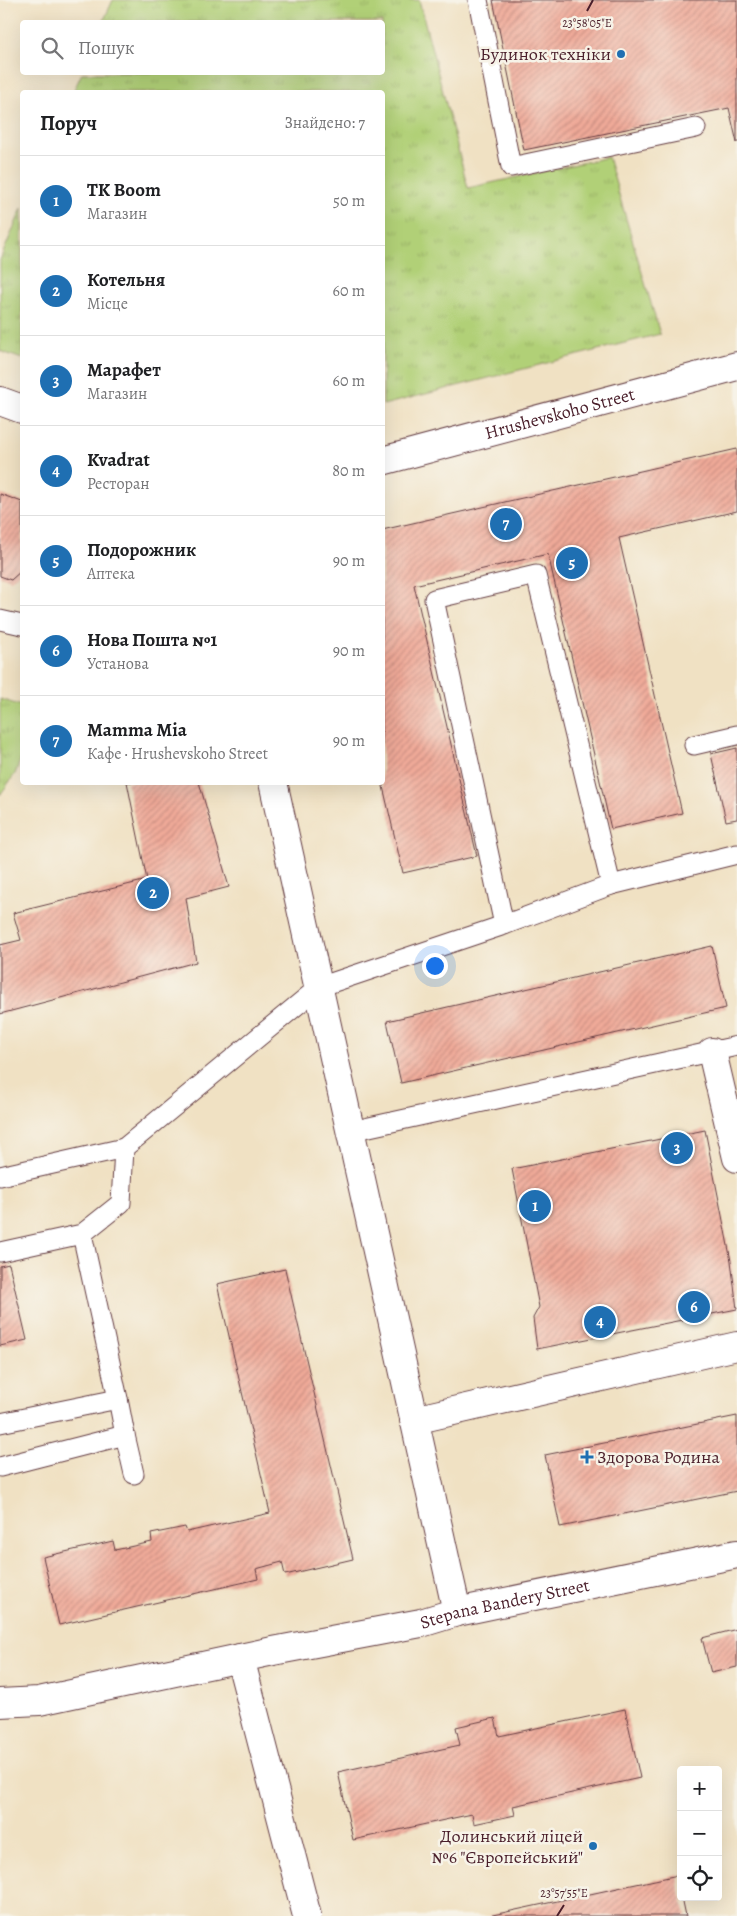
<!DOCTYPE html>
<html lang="uk">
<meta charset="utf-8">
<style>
body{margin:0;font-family:Alegreya,serif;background:#f6f6f6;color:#202124}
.controls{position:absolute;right:15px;bottom:15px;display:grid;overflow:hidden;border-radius:5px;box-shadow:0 5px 20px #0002}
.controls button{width:45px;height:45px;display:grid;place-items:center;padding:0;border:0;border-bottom:1px solid #e0e0e0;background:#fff;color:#202124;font:25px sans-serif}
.you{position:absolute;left:434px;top:965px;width:18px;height:18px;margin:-12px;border:4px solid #fff;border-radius:50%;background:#1a73e8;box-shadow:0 0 0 8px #1a73e833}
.badge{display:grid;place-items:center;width:32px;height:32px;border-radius:50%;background:#1f6fb2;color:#fff;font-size:16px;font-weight:700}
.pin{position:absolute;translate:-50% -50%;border:2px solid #fff;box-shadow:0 1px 5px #0006}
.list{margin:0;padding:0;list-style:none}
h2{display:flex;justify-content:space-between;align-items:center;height:65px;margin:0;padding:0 20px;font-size:21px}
h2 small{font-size:16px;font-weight:400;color:#757577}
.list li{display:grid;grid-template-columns:32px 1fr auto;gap:15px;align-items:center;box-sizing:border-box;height:90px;padding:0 20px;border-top:1px solid #e0e0e0}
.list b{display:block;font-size:19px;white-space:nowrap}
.list p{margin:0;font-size:16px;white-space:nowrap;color:#757577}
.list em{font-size:16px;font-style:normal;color:#757577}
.icon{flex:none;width:28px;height:28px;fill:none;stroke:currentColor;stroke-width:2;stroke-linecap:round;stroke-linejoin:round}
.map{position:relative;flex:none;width:737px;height:1916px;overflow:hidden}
.search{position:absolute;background:#fff;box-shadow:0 5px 20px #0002;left:20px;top:20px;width:365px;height:55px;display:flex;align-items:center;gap:12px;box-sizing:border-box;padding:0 18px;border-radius:5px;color:#757577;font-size:19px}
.panel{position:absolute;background:#fff;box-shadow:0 5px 20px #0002;left:20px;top:90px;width:365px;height:695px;border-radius:5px}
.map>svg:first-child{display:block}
.grass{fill:url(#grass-tufts);stroke:#7e7851}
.building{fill:url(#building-hatch)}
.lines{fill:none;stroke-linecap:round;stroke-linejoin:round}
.service-casing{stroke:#633c42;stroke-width:21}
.minor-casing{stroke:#633c42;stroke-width:30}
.service{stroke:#fff;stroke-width:19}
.minor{stroke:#fff;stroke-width:28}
.ticks{fill:none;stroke:#4a1f2b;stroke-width:2}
.poi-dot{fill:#1f6fb2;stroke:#f7f3e8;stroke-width:2}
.labels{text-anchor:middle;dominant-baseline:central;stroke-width:5;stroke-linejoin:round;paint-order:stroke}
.poi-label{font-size:18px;fill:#4a1f2b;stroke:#f7f3e8;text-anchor:end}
.street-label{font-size:18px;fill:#4a1f2b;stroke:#f7f3e8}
.ticks-label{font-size:12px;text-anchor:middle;fill:#4a1f2b;stroke:#f7f3e8;stroke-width:5;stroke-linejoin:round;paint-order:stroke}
</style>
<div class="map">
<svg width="737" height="1916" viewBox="0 0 737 1916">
<defs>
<pattern id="grass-tufts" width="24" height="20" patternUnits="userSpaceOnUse" patternTransform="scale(1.25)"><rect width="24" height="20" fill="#b1d077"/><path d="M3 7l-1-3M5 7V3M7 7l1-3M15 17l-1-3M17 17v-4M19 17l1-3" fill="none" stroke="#9ab267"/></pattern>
<pattern id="building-hatch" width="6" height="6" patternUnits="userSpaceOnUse" patternTransform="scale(1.25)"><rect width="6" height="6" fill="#f0aa99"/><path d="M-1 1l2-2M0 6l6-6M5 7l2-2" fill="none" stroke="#c48a7d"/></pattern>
</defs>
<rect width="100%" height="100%" fill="#f7f3e8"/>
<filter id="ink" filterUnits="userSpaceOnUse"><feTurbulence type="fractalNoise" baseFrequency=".02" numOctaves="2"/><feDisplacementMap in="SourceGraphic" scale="10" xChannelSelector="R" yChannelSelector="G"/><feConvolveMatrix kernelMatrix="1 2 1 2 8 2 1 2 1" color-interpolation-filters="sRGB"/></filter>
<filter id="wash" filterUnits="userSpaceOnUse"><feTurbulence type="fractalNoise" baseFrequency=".0096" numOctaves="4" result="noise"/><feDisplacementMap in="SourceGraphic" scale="20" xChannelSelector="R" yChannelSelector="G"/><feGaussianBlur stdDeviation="1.12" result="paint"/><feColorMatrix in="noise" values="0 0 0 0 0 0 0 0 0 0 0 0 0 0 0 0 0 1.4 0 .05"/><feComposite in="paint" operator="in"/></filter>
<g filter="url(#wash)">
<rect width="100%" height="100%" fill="#f0e1c3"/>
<g class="grass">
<polygon points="113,0 419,0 468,188 608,157 660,334 383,405 382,92 73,92 82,73 382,72 382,22 103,22"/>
<polygon points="22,208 22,359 0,351 0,260"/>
<polygon points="0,699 22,706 22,756 15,774 0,795"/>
</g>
<g id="blocks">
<g class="building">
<polygon points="493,0 737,0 737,143 729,108 524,150"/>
<polygon points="737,449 737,511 619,538 682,813 611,829 548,554 414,585 477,856 403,873 382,782 382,530"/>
<polygon points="0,494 22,502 22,570 11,580 0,576"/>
<polygon points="737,748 737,819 726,821 711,754"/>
<polygon points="127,782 199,782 229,887 186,898 196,962 0,1014 0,945 21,940 13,913 147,880"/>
<polygon points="712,946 726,1008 401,1083 387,1021"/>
<polygon points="705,1130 731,1261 737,1309 537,1349 533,1318 539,1307 512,1169"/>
<polygon points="9,1264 27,1340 0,1346 0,1266"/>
<polygon points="285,1269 353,1559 285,1575 282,1562 256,1569 258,1579 59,1625 43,1557 113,1541 115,1550 152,1542 151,1534 185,1527 187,1532 270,1513 217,1284"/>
<polygon points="737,1416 737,1491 560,1527 545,1455"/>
<polygon points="737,1629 737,1667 711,1673 702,1638"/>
<polygon points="625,1709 640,1778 513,1806 515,1815 474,1824 472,1814 353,1840 338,1772 460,1745 456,1727 495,1718 499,1736"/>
<polygon points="678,1875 681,1897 682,1897 686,1916 488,1916"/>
</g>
</g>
</g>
<g filter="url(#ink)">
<use href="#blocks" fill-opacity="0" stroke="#633c42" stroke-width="1"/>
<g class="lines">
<g class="service-casing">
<g id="service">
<polyline points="478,0 511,167 696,128"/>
<polyline points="0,620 22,625"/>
<polyline points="694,745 737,735"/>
<polyline points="504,925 434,599 536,575 611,885"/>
<polyline points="351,1131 737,1046"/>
<polyline points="0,1176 124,1148"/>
<polyline points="0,1252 82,1234 121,1203 124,1148 319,987 504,925 611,885 737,854"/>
<polyline points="118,1399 125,1435"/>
<polyline points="0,1423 118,1399 82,1234"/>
<polyline points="0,1467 125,1435 134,1474"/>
</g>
</g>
<g class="minor-casing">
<g id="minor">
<polyline points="0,401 22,409"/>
<path id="s1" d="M382,461L737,366"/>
<polyline points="273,782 457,1612"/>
<polyline points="712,1052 737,1158"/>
<polyline points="414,1420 737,1346"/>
<polyline points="240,1658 307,1916"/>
<path id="s2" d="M0,1703L39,1701L273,1651L421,1623L457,1612L737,1554"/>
</g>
</g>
<use href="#service" class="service"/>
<use href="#minor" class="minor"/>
</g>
</g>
<path class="ticks" d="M587,11L593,0M557,1916L564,1905"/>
<g class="poi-dot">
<circle cx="621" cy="54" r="5"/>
<path d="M584.5 1449.5h5v5h5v5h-5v5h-5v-5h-5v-5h5z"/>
<circle cx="593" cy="1846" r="5"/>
</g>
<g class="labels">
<g class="poi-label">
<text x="611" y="54">Будинок техніки</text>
<text x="597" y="1457" text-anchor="start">Здорова Родина</text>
<text x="583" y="1836">Долинський ліцей<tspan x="583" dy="21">№6 "Європейський"</tspan></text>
</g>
<g class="street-label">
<text stroke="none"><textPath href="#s1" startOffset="184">Hrushevskoho Street</textPath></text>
<text stroke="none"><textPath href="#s2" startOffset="515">Stepana Bandery Street</textPath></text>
</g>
</g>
<g class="ticks-label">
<text x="587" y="27">23°58'05"E</text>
<text x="564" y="1897">23°57'55"E</text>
</g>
</svg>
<div class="controls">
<button>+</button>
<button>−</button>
<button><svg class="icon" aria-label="locate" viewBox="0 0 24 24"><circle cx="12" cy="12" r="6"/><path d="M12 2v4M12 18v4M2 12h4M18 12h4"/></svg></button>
</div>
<div class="you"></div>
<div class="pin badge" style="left:535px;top:1206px">1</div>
<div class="pin badge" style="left:153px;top:893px">2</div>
<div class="pin badge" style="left:677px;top:1148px">3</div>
<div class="pin badge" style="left:600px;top:1322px">4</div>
<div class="pin badge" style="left:572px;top:563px">5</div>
<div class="pin badge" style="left:694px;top:1307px">6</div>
<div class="pin badge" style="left:506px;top:524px">7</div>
<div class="search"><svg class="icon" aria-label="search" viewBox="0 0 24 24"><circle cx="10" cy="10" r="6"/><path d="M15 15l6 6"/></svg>Пошук</div>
<section class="panel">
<h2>Поруч<small>Знайдено: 7</small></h2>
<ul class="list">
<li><span class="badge">1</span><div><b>TK Boom</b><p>Магазин</p></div><em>50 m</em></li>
<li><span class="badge">2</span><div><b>Котельня</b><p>Місце</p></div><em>60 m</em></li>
<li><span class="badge">3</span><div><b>Марафет</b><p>Магазин</p></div><em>60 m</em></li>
<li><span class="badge">4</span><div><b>Kvadrat</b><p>Ресторан</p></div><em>80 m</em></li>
<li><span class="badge">5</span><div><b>Подорожник</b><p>Аптека</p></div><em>90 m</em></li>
<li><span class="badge">6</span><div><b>Нова Пошта №1</b><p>Установа</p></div><em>90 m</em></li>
<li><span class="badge">7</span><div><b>Mamma Mia</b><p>Кафе · Hrushevskoho Street</p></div><em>90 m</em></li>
</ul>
</section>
</div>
